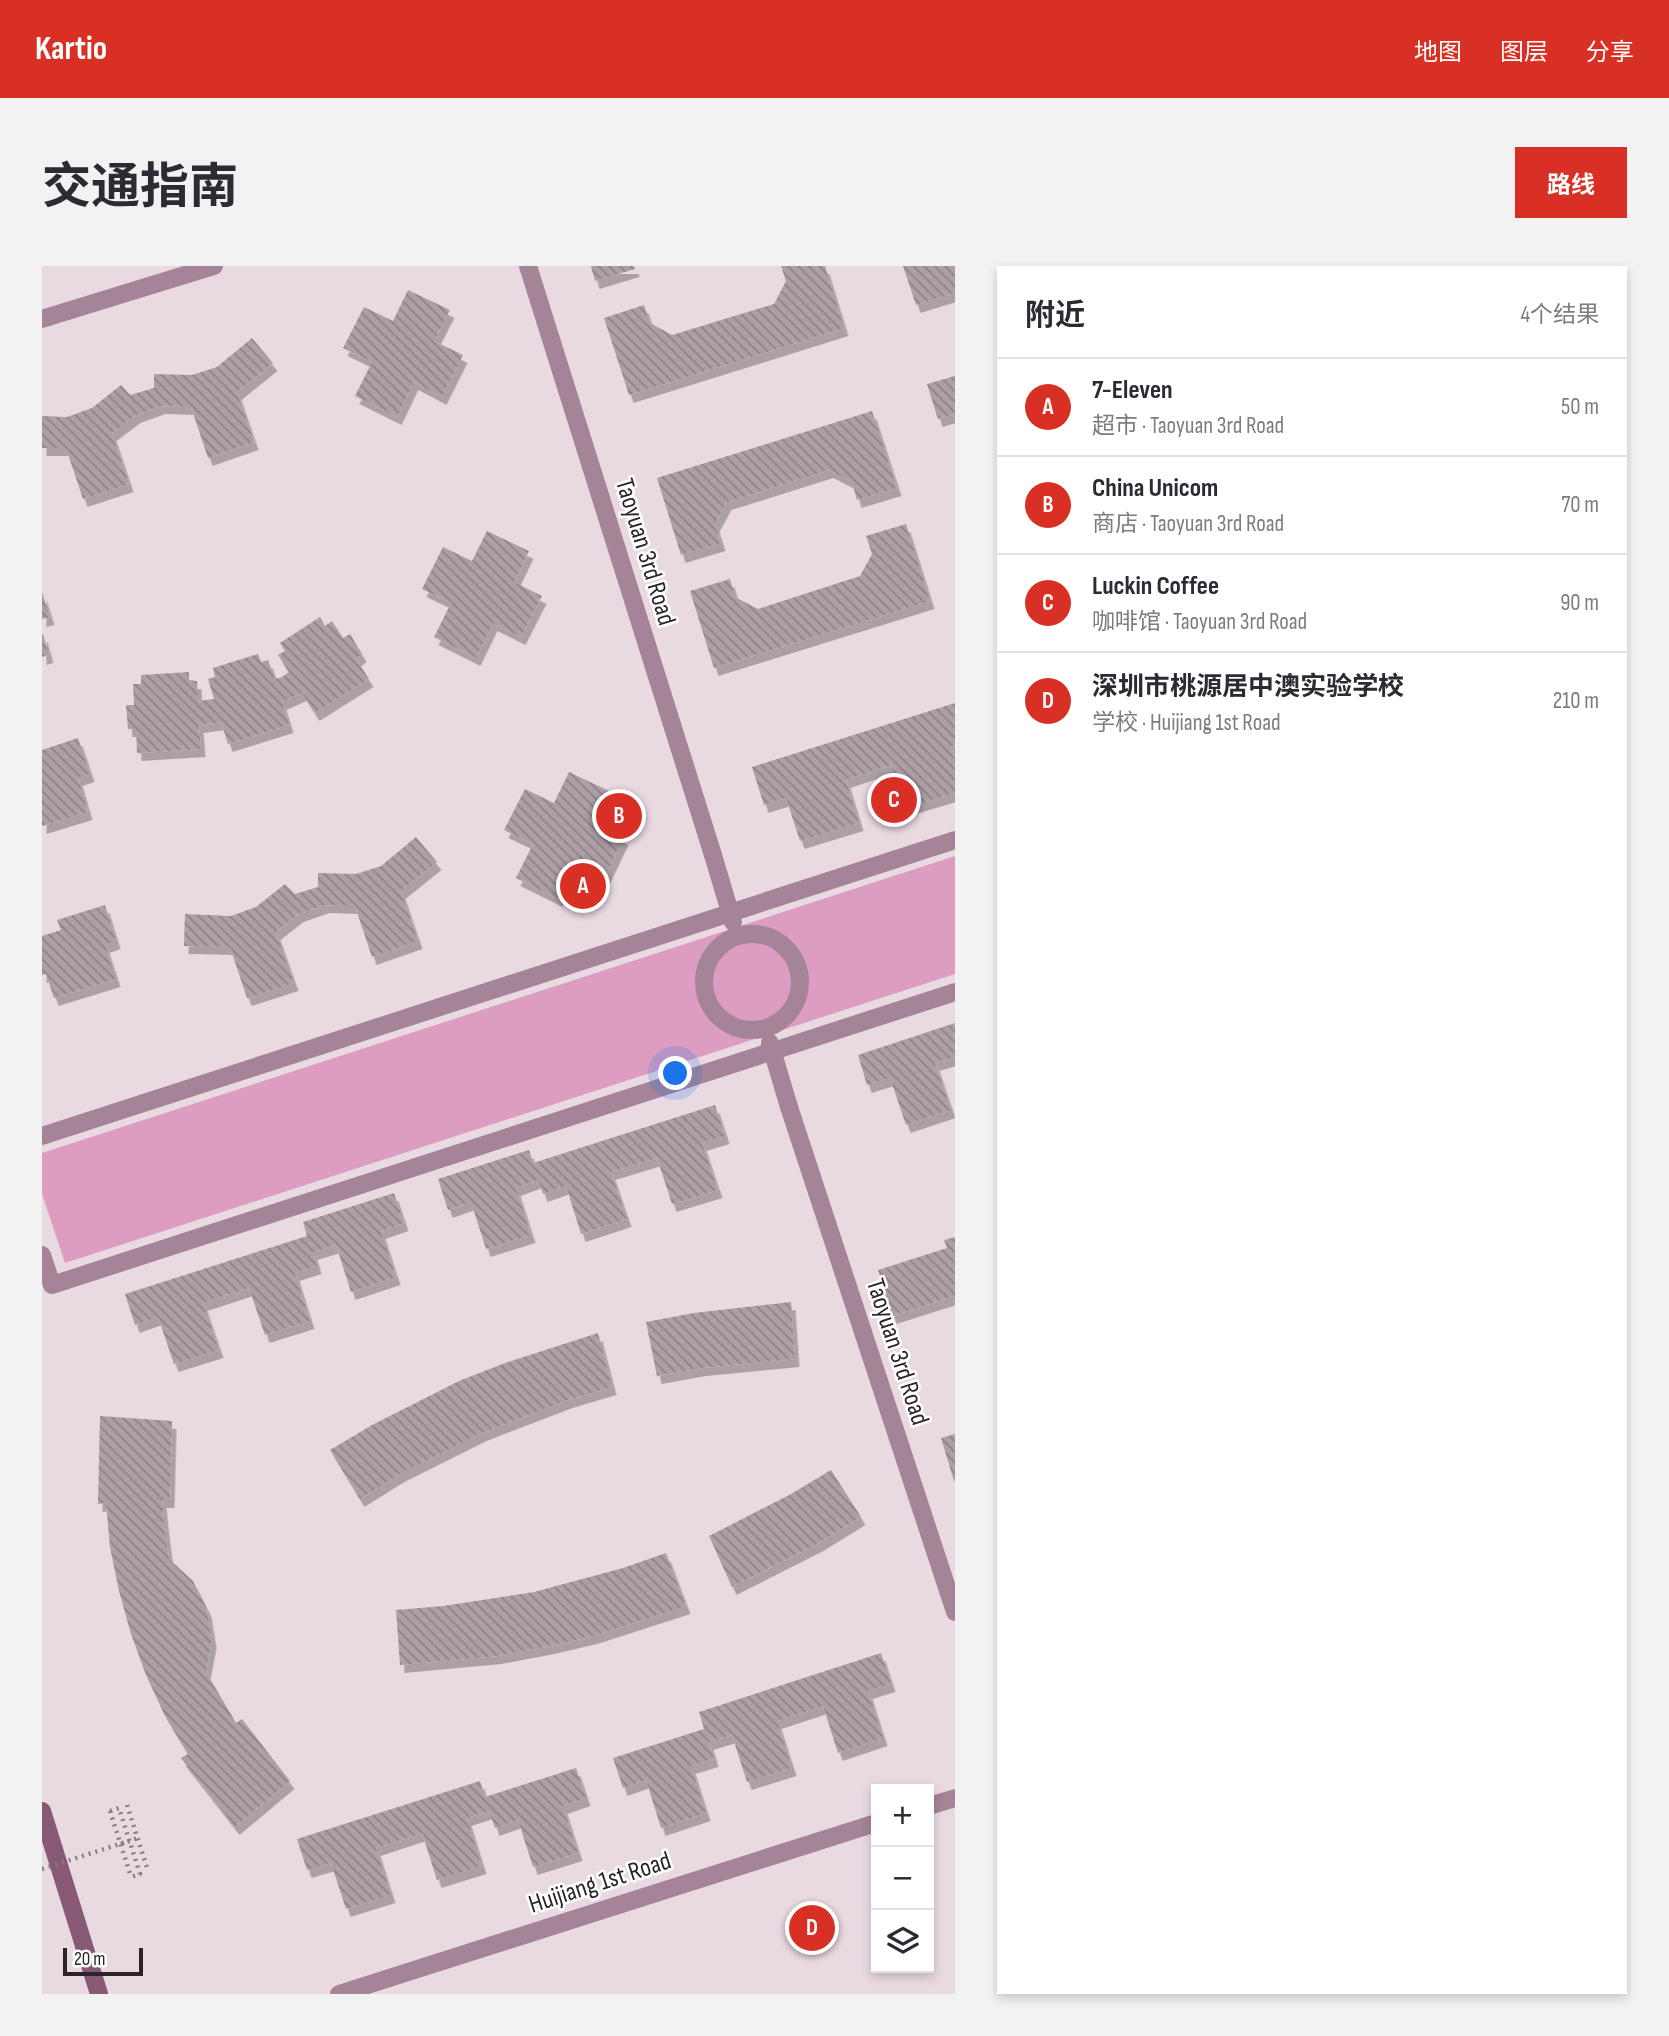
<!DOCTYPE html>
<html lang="zh">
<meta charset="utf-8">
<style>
body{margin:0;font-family:"Sofia Sans Condensed","Noto Sans SC",sans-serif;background:#f2f2f3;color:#2b2b33}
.controls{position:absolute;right:21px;bottom:21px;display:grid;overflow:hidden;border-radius:0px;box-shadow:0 4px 10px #0003}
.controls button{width:63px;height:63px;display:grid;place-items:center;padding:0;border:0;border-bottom:2px solid #e1e1e2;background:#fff;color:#2b2b33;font:35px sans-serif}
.scale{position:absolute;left:21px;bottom:18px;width:80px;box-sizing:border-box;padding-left:7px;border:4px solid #2b2528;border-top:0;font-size:19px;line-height:24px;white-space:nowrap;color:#2b2528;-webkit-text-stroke:5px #fff;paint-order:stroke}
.you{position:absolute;left:634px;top:808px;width:24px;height:24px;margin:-18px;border:5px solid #fff;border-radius:50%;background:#1a73e8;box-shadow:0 0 0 10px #1a73e833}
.badge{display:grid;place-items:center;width:46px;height:46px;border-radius:50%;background:#d93025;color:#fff;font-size:23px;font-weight:700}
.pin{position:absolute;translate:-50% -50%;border:4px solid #fff;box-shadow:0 2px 7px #0006}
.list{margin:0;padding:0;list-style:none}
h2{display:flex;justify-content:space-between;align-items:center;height:91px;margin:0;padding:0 28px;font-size:30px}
h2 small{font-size:23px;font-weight:400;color:#7c7c81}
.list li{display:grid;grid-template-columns:46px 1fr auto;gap:21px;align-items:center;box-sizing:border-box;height:98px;padding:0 28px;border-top:2px solid #e1e1e2}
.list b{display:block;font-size:26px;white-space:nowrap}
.list p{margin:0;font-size:23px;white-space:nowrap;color:#7c7c81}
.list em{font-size:23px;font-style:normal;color:#7c7c81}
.icon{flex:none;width:38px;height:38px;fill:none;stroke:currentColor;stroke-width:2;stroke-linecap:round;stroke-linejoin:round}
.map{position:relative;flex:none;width:913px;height:1728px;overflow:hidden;border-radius:0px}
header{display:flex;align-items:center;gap:42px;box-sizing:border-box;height:98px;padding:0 35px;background:#d93025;color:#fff}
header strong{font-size:33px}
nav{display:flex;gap:38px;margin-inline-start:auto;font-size:24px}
.intro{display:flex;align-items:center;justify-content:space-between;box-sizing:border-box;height:168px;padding:0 42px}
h1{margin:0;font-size:49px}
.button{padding:18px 32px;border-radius:0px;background:#d93025;color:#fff;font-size:24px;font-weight:700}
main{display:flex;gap:42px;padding:0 42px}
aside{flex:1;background:#fff;border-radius:0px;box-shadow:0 4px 10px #0003}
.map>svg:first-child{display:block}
.green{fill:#dd9dc1}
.building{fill:url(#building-back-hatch);filter:url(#shadow)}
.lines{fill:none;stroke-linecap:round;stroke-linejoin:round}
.path{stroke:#887d83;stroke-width:4.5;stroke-dasharray:2 5;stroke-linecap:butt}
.pedestrian{stroke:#a68497;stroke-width:18}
.minor{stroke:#a68497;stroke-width:18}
.secondary{stroke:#885974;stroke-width:18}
.path-bridge{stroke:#887d83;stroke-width:4.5;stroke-dasharray:2 5;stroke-linecap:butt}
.labels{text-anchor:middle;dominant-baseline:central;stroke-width:5;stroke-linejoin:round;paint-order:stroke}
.street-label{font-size:26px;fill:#2b2528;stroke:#fff}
</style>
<header>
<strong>Kartio</strong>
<nav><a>地图</a><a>图层</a><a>分享</a></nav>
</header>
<div class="intro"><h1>交通指南</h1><a class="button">路线</a></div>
<main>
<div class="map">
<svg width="913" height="1728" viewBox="0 0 913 1728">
<defs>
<pattern id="building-back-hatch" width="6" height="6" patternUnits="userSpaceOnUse" patternTransform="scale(1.75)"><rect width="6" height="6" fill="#ae9fa7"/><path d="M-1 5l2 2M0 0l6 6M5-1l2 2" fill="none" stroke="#8e8188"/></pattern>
<filter id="shadow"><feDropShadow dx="4.5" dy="8" stdDeviation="0" flood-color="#0004"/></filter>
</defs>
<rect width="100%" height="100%" fill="#e9dae2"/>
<polygon class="green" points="913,590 913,708 23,997 0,928 0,887"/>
<g class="building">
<polygon points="549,0 592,0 593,3 553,15"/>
<polygon points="739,0 783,0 802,62 587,129 562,52 602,39 608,57 630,69 732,38 744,15"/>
<polygon points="861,0 913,0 913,27 874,39"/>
<polygon points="366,24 408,44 392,75 421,89 400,131 372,116 355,151 313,130 330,96 301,82 322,41 351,55"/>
<polygon points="210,72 231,97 195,126 212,176 166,192 149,141 119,140 94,149 70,167 87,218 41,233 24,182 0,182 0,150 25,151 50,142 79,119 88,129 112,122 112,108 150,109 175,101"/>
<polygon points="913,110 913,148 896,153 885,118"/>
<polygon points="830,145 855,222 815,234 810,216 787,204 685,236 673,258 679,277 639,289 615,212"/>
<polygon points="864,258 888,335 672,402 648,325 688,313 693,331 716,343 818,310 830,288 824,270"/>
<polygon points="445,265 487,285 472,316 500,330 479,371 451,357 434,392 392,371 409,337 380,323 401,281 430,295"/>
<polygon points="0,326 8,351 0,353"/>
<polygon points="278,351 283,360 290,355 301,372 308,368 320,388 314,393 327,413 273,447 260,427 240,436 247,459 186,478 179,456 157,459 159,483 95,487 94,463 86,463 84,439 92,439 91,418 99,418 99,409 147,406 147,415 155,415 156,435 172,433 166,413 173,411 171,402 216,388 219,396 226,394 233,413 240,411 247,406 236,389 243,385 238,377"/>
<polygon points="1,368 7,389 0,391 0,369"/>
<polygon points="913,437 913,479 909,481 913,494 913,527 863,542 849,499 804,514 817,557 758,575 744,532 722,539 710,501"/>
<polygon points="36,472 48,508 36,512 46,546 0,560 0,484"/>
<polygon points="527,506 569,526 554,558 582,571 562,613 533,599 516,633 474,612 491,578 462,564 483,523 512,537"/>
<polygon points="374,571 395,596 359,625 376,675 330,691 313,640 283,639 257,648 234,666 252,717 205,732 188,681 142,680 143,648 189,650 214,641 243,618 253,628 276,621 276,607 314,608 339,600"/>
<polygon points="63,639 74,675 63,679 74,713 12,732 4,708 0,709 0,670 19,664 15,654"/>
<polygon points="913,757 913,791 893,797 909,844 864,859 848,812 825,819 816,789"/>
<polygon points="673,839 683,870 660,877 676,924 630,938 615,892 569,906 585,953 539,968 524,920 501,928 496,914 474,922 489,969 444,983 429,936 406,944 396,913 487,884 491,897"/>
<polygon points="352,927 362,957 339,965 354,1011 309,1026 294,979 271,986 275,1000 253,1007 268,1055 223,1069 207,1022 161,1037 177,1084 132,1098 116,1051 93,1059 83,1028 265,970 261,956"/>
<polygon points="913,971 913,1030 850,1050 836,1004 905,982 902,974"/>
<polygon points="749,1036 753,1093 660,1102 615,1110 604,1056 652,1047"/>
<polygon points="556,1067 570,1121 526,1134 440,1167 358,1208 318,1233 288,1184 330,1159 417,1115 463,1097"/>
<polygon points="58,1150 130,1155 128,1234 120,1234 123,1263 127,1293 151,1315 165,1343 170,1374 164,1406 194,1457 200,1453 248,1515 193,1561 139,1492 146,1488 123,1450 104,1409 89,1368 77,1325 68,1281 64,1237 56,1238"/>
<polygon points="913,1168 913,1215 912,1215 899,1172"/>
<polygon points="789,1204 819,1251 777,1277 690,1321 667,1270 749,1228"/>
<polygon points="624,1287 644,1340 551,1370 503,1381 455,1390 358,1399 354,1344 401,1340 492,1326 581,1302"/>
<polygon points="839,1387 849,1418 826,1425 841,1472 796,1487 781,1440 735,1455 750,1502 705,1516 690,1469 667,1476 672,1493 649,1500 664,1547 619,1562 604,1514 581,1522 571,1492 662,1463 657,1446"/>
<polygon points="534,1502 544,1532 521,1540 536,1587 491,1601 476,1554 453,1562 447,1545 425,1552 440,1600 395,1614 380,1567 334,1582 349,1629 304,1643 289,1597 265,1604 255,1573 438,1515 443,1531"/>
</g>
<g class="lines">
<g class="path">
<polyline points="85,1539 106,1605"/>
<polyline points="68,1545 89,1611"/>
<polyline points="79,1578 96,1572"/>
</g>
<g class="pedestrian">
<polyline points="671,589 691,656"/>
<circle cx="710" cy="716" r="48"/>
<polyline points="728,777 747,841"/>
<polyline points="0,870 913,574"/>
<polyline points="0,989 10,1019 913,726"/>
</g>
<g class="minor">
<polyline points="486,0 671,589"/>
<polyline points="0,53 172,0"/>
<polyline points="747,841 913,1346"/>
<polyline points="887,1540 913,1532"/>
<polyline points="297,1728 834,1557"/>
</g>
<polyline class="secondary" points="0,1545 57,1728"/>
<g class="path-bridge">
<polyline points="68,1545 77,1542 98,1608 89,1611"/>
<polyline points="0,1603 87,1575"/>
</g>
</g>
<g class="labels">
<g class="street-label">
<text transform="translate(603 286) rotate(73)">Taoyuan 3rd Road</text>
<text transform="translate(855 1086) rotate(72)">Taoyuan 3rd Road</text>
<text transform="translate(558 1617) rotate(-18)">Huijiang 1st Road</text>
</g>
</g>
</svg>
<div class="controls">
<button>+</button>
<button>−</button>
<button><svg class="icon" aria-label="layers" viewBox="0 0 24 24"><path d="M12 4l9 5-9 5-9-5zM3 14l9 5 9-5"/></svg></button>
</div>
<div class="scale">20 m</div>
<div class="you"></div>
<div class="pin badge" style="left:541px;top:620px">A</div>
<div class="pin badge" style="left:577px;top:550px">B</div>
<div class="pin badge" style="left:852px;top:534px">C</div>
<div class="pin badge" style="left:770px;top:1662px">D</div>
</div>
<aside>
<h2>附近<small>4个结果</small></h2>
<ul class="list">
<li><span class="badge">A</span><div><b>7-Eleven</b><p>超市 · Taoyuan 3rd Road</p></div><em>50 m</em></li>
<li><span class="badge">B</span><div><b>China Unicom</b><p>商店 · Taoyuan 3rd Road</p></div><em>70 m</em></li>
<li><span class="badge">C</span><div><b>Luckin Coffee</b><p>咖啡馆 · Taoyuan 3rd Road</p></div><em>90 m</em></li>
<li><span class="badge">D</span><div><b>深圳市桃源居中澳实验学校</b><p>学校 · Huijiang 1st Road</p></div><em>210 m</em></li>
</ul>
</aside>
</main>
